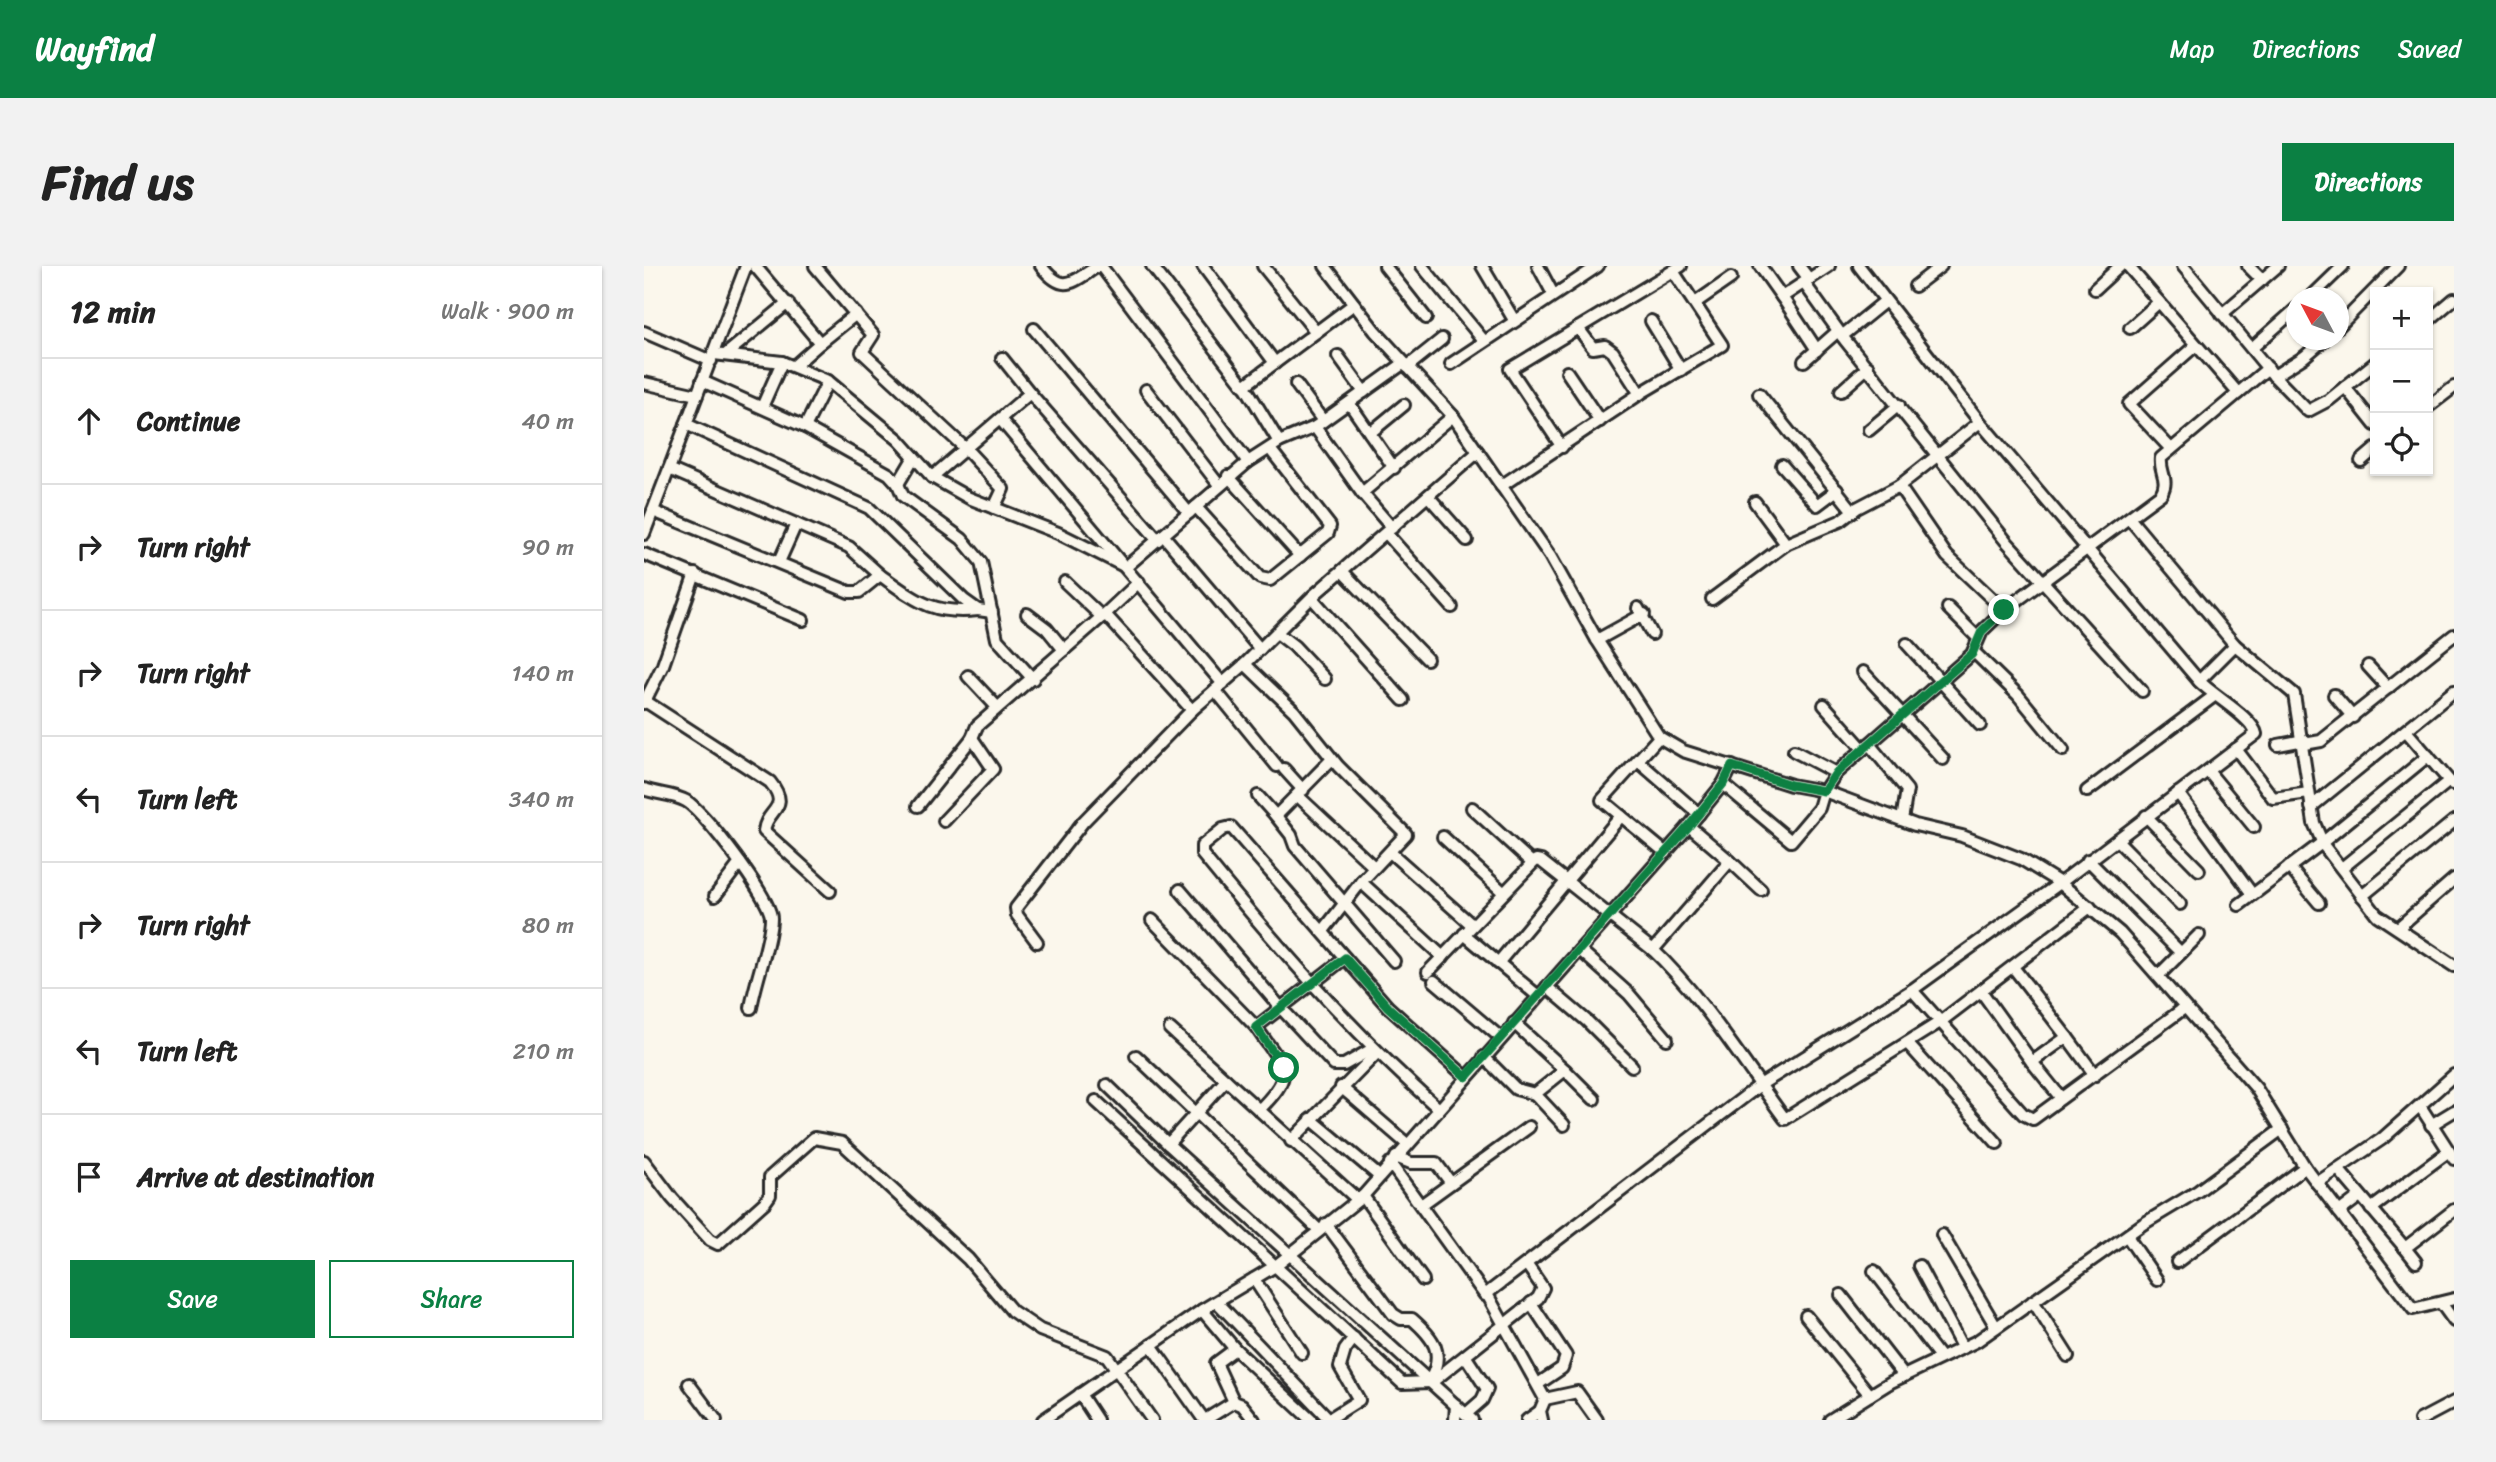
<!DOCTYPE html>
<meta charset="utf-8">
<style>
body{margin:0;font-family:Sriracha,sans-serif;background:#f2f2f2;color:#222}
.controls{position:absolute;right:21px;top:21px;display:grid;overflow:hidden;border-radius:0px;box-shadow:0 2px 5px #0004}
.controls button{width:63px;height:63px;display:grid;place-items:center;padding:0;border:0;border-bottom:2px solid #e0e0e0;background:#fff;color:#222;font:35px sans-serif}
.compass{position:absolute;left:1642px;top:21px;width:63px;height:63px;border-radius:50%;background:#fff;box-shadow:0 2px 5px #0004;rotate:311deg}
.stop{position:absolute;width:21px;height:21px;margin:-16px;border:5px solid #0b8043;border-radius:50%;background:#fff}
.stop.end{background:#0b8043;border-color:#fff;box-shadow:0 2px 7px #0008}
.list{margin:0;padding:0;list-style:none}
h2{display:flex;justify-content:space-between;align-items:center;height:91px;margin:0;padding:0 28px;font-size:30px}
h2 small{font-size:23px;font-weight:400;color:#767676}
.list li{display:grid;grid-template-columns:46px 1fr auto;gap:21px;align-items:center;box-sizing:border-box;height:126px;padding:0 28px;border-top:2px solid #e0e0e0}
.list b{display:block;font-size:26px;white-space:nowrap}
.list em{font-size:23px;font-style:normal;color:#767676}
.actions{display:flex;gap:14px;padding:21px 28px}
.actions a{flex:1;padding:16px 0;border:2px solid #0b8043;border-radius:0px;text-align:center;font-size:24px;color:#0b8043}
.actions .main{background:#0b8043;color:#fff}
.icon{flex:none;width:38px;height:38px;fill:none;stroke:currentColor;stroke-width:2;stroke-linecap:round;stroke-linejoin:round}
.map{position:relative;flex:none;width:1810px;height:1154px;overflow:hidden;border-radius:0px}
header{display:flex;align-items:center;gap:42px;box-sizing:border-box;height:98px;padding:0 35px;background:#0b8043;color:#fff}
header strong{font-size:33px}
nav{display:flex;gap:38px;margin-inline-start:auto;font-size:24px}
.intro{display:flex;align-items:center;justify-content:space-between;box-sizing:border-box;height:168px;padding:0 42px}
h1{margin:0;font-size:49px}
.button{padding:18px 32px;border-radius:0px;background:#0b8043;color:#fff;font-size:24px;font-weight:700}
main{display:flex;gap:42px;padding:0 42px}
aside{flex:1;background:#fff;border-radius:0px;box-shadow:0 2px 5px #0004}
.map>svg:first-child{display:block}
.lines{fill:none;stroke-linecap:round;stroke-linejoin:round}
.minor-casing{stroke:#2b2b2b;stroke-width:16}
.minor{stroke:#fbf7ec;stroke-width:10}
.route{stroke:#0b8043;stroke-width:9}
</style>
<header>
<strong>Wayfind</strong>
<nav><a>Map</a><a>Directions</a><a>Saved</a></nav>
</header>
<div class="intro"><h1>Find us</h1><a class="button">Directions</a></div>
<main>
<aside>
<h2>12 min<small>Walk · 900 m</small></h2>
<ul class="list">
<li><svg class="icon" aria-label="ahead" viewBox="0 0 24 24"><path d="M12 20V5M6 11l6-6 6 6"/></svg><div><b>Continue</b></div><em>40 m</em></li>
<li><svg class="icon" aria-label="right" viewBox="0 0 24 24"><path d="M7 20v-9h11M14 6l5 5-5 5"/></svg><div><b>Turn right</b></div><em>90 m</em></li>
<li><svg class="icon" aria-label="right" viewBox="0 0 24 24"><path d="M7 20v-9h11M14 6l5 5-5 5"/></svg><div><b>Turn right</b></div><em>140 m</em></li>
<li><svg class="icon" aria-label="left" viewBox="0 0 24 24"><path d="M17 20v-9H6M10 6l-5 5 5 5"/></svg><div><b>Turn left</b></div><em>340 m</em></li>
<li><svg class="icon" aria-label="right" viewBox="0 0 24 24"><path d="M7 20v-9h11M14 6l5 5-5 5"/></svg><div><b>Turn right</b></div><em>80 m</em></li>
<li><svg class="icon" aria-label="left" viewBox="0 0 24 24"><path d="M17 20v-9H6M10 6l-5 5 5 5"/></svg><div><b>Turn left</b></div><em>210 m</em></li>
<li><svg class="icon" aria-label="arrive" viewBox="0 0 24 24"><path d="M6 21V4h12l-3 4 3 4H6"/></svg><div><b>Arrive at destination</b></div></li>
</ul>
<div class="actions"><a class="main">Save</a><a>Share</a></div>
</aside>
<div class="map">
<svg width="1810" height="1154" viewBox="0 0 1810 1154">
<rect width="100%" height="100%" fill="#fbf7ec"/>
<filter id="ink" filterUnits="userSpaceOnUse"><feTurbulence type="fractalNoise" baseFrequency=".0143" numOctaves="2"/><feDisplacementMap in="SourceGraphic" scale="14" xChannelSelector="R" yChannelSelector="G"/><feConvolveMatrix kernelMatrix="1 2 1 2 8 2 1 2 1" color-interpolation-filters="sRGB"/></filter>
<g filter="url(#ink)">
<g class="lines">
<g class="minor-casing">
<g id="minor">
<polyline points="102,0 25,203 152,258 135,296"/>
<polyline points="111,0 176,77 212,48"/>
<polyline points="171,0 229,69 218,86 321,182 359,223 350,242"/>
<path d="M397,0C420,29 428,16 454,0"/>
<polyline points="457,0 604,196"/>
<polyline points="508,0 600,120 710,38"/>
<polyline points="559,0 631,97"/>
<polyline points="619,0 672,66"/>
<polyline points="681,0 731,65 809,150 906,290 953,374 1015,471 1039,485 1147,519 1180,525 1271,559 1318,570 1377,593 1416,617 1476,667 1612,822 1661,901 1769,1043 1810,1033"/>
<polyline points="741,0 782,52"/>
<polyline points="778,0 840,75"/>
<polyline points="838,0 870,54"/>
<polyline points="894,0 909,28"/>
<polyline points="1116,0 1138,31 1185,0"/>
<polyline points="1155,0 1165,13"/>
<polyline points="1215,0 1336,156 1555,415"/>
<polyline points="1484,0 1594,127"/>
<polyline points="1539,0 1630,110 1664,145 1685,134 1731,97"/>
<polyline points="1604,0 1618,14"/>
<polyline points="1160,17 1201,74 1362,275 1498,425"/>
<polyline points="1271,20 1297,0"/>
<polyline points="1451,23 1476,0"/>
<polyline points="1138,31 1173,84"/>
<polyline points="1666,32 1699,0"/>
<polyline points="1051,37 1087,12"/>
<polyline points="1578,48 1634,0"/>
<polyline points="1007,55 1037,104"/>
<polyline points="1784,55 1810,33"/>
<polyline points="1694,61 1754,0"/>
<polyline points="934,62 949,82 961,80 969,86 996,128"/>
<polyline points="1486,62 1515,36"/>
<polyline points="390,63 545,247"/>
<polyline points="0,66 67,95"/>
<polyline points="1198,70 1240,36"/>
<polyline points="1608,82 1652,43"/>
<polyline points="70,88 138,96 184,115 255,174 288,211 325,232 414,267 482,301 604,196 635,176 671,161 760,97"/>
<polyline points="81,89 144,37"/>
<polyline points="694,90 720,126"/>
<polyline points="358,92 386,127"/>
<polyline points="1160,95 1194,65"/>
<polyline points="807,98 954,0"/>
<polyline points="150,100 176,77"/>
<polyline points="763,101 798,73"/>
<polyline points="923,106 956,155"/>
<polyline points="1630,110 1660,91 1680,74"/>
<polyline points="58,115 161,161 245,208 254,218 259,230 318,273 337,296 353,373 389,413"/>
<polyline points="0,117 53,129"/>
<polyline points="652,118 679,155"/>
<polyline points="601,120 635,176"/>
<polyline points="1701,121 1731,159"/>
<polyline points="502,124 575,219"/>
<polyline points="1197,125 1224,101"/>
<polyline points="1115,128 1209,245"/>
<polyline points="705,137 750,202"/>
<polyline points="118,141 138,96"/>
<polyline points="1784,141 1810,121"/>
<polyline points="356,153 579,418"/>
<polyline points="42,158 225,242 320,334 334,344 348,346"/>
<polyline points="161,161 184,115"/>
<polyline points="671,161 718,227 748,262"/>
<polyline points="1225,164 1255,139"/>
<polyline points="726,167 760,139"/>
<polyline points="918,181 866,103 1037,0"/>
<polyline points="1527,183 1485,138 1552,79"/>
<polyline points="1717,195 1731,183"/>
<polyline points="1138,199 1173,239 1193,224"/>
<polyline points="584,210 656,290"/>
<polyline points="288,211 386,127 514,274"/>
<polyline points="254,218 270,191"/>
<polyline points="857,220 997,127 1078,79 1029,5"/>
<polyline points="1255,220 1336,156"/>
<polyline points="718,227 809,150"/>
<polyline points="784,230 823,274"/>
<polyline points="1111,236 1142,278"/>
<polyline points="552,241 616,312 626,314 684,267 686,260 626,183"/>
<path d="M9,245L205,326H215L236,309C273,335 288,349 334,344"/>
<polyline points="1486,253 1591,379 1650,428 1670,557 1680,580 1733,649 1810,700"/>
<polyline points="152,258 205,281 236,309"/>
<polyline points="742,267 808,341"/>
<polyline points="0,268 25,203"/>
<polyline points="519,269 616,383"/>
<polyline points="0,288 159,354"/>
<polyline points="698,305 783,393"/>
<polyline points="421,316 458,351"/>
<polyline points="495,316 461,348 548,444"/>
<polyline points="668,332 759,434"/>
<polyline points="1068,333 1142,278 1196,255 1213,242 1255,220 1303,290 1360,344"/>
<polyline points="994,342 1008,368"/>
<polyline points="1304,342 1334,372"/>
<polyline points="383,348 403,363 420,384"/>
<polyline points="633,367 650,380 681,413"/>
<polyline points="953,374 1000,348"/>
<polyline points="1263,378 1336,459"/>
<polyline points="1330,386 1374,429 1419,484"/>
<polyline points="601,398 650,445 694,500 762,568 717,616 799,691"/>
<polyline points="1724,400 1744,422"/>
<polyline points="1219,406 1299,493"/>
<polyline points="324,410 353,441"/>
<polyline points="571,424 633,500"/>
<polyline points="1690,429 1709,451"/>
<path d="M1,435L126,516C148,543 122,543 120,565L186,625"/>
<polyline points="0,437 19,399 51,308"/>
<polyline points="1180,439 1219,483"/>
<polyline points="1763,466 1808,518"/>
<polyline points="1015,471 958,534 1022,587"/>
<polyline points="1225,478 1263,524 1258,554"/>
<polyline points="1660,478 1677,475 1810,369"/>
<polyline points="1634,479 1660,474"/>
<polyline points="1592,483 1629,532 1665,527"/>
<polyline points="1150,485 1192,507"/>
<polyline points="688,493 632,550 647,569 651,580 750,695"/>
<polyline points="994,495 1055,548"/>
<polyline points="640,503 659,524"/>
<polyline points="1564,505 1610,561"/>
<path d="M1079,518L1147,575L1175,542L1180,525L1192,507L1328,388L1338,365L1360,344L1517,228C1526,213 1515,207 1517,192L1624,102"/>
<path d="M0,523C13,528 29,528 42,535C60,545 127,633 127,652C127,675 111,716 107,742"/>
<polyline points="1443,525 1570,430"/>
<polyline points="1534,527 1608,628"/>
<polyline points="614,530 632,550"/>
<polyline points="654,530 730,601"/>
<polyline points="274,540 328,472 333,460 461,348"/>
<polyline points="1667,541 1810,425"/>
<polyline points="828,542 887,596"/>
<polyline points="1502,550 1555,604"/>
<polyline points="300,555 349,503 328,472"/>
<polyline points="799,571 859,626"/>
<polyline points="1473,574 1536,638"/>
<polyline points="746,586 828,659"/>
<polyline points="1444,594 1537,687"/>
<polyline points="1086,595 1117,624"/>
<polyline points="1645,601 1675,637"/>
<polyline points="1698,602 1805,515"/>
<polyline points="536,624 637,742 690,799 700,799 728,783"/>
<polyline points="71,630 96,597"/>
<polyline points="1718,630 1810,555"/>
<polyline points="1595,639 1679,576 1784,490"/>
<polyline points="508,654 612,761"/>
<polyline points="1754,662 1810,613"/>
<polyline points="679,665 717,616"/>
<polyline points="820,668 894,730"/>
<polyline points="393,676 373,649 372,642 439,556 548,444 601,398 670,329 834,186"/>
<path d="M1007,682C1059,731 1098,795 1141,853L1296,756L1446,641"/>
<polyline points="936,684 985,728 1023,773"/>
<polyline points="854,697 977,550"/>
<polyline points="784,706 892,594 897,595 1009,684 1086,595 1045,560"/>
<polyline points="1515,709 1555,669"/>
<polyline points="790,715 857,772"/>
<polyline points="903,721 943,755 988,800"/>
<polyline points="1268,724 1379,848 1389,853 1539,743"/>
<polyline points="1337,725 1388,796 1423,771 1369,701"/>
<polyline points="526,763 714,934"/>
<polyline points="1423,771 1451,809"/>
<polyline points="1263,777 1353,877"/>
<polyline points="492,790 675,964"/>
<polyline points="840,791 872,823 891,828 921,804 870,757"/>
<polyline points="1388,796 1417,832"/>
<polyline points="921,804 950,833"/>
<polyline points="463,819 524,878 828,1154"/>
<polyline points="697,821 763,878"/>
<polyline points="891,828 920,859"/>
<polyline points="452,835 758,1117 788,1116 894,1032 899,1022 883,999"/>
<polyline points="1776,840 1810,893"/>
<path d="M795,843C706,764 633,680 558,588V580L579,563L587,561L744,741L822,811"/>
<path d="M615,844C655,804 639,802 612,761L701,692"/>
<polyline points="667,853 735,910"/>
<polyline points="1787,859 1810,845"/>
<polyline points="647,875 733,787"/>
<polyline points="524,878 582,814"/>
<polyline points="752,891 767,897 792,897 807,917"/>
<polyline points="0,895 28,932 66,974 74,978 121,936 126,929 126,911 170,872 198,877 324,993 368,1045 396,1064 463,1090 508,1154"/>
<path d="M746,897L841,1029L1116,819L1268,724L1416,617L1612,468C1609,452 1568,429 1555,415L1591,379"/>
<polyline points="1694,903 1761,982 1810,944"/>
<polyline points="1673,917 1738,873 1810,809"/>
<polyline points="719,930 779,1014"/>
<polyline points="777,939 885,861"/>
<polyline points="1727,943 1805,885"/>
<polyline points="1695,946 1716,930"/>
<path d="M682,958L749,1048L757,1053H768C790,1072 801,1087 786,1114"/>
<polyline points="1298,969 1352,1061"/>
<polyline points="1483,970 1513,1014"/>
<polyline points="1761,982 1772,996"/>
<polyline points="1533,996 1661,901"/>
<polyline points="1275,1000 1318,1081"/>
<polyline points="1230,1005 1296,1091"/>
<polyline points="610,1013 658,1087"/>
<polyline points="843,1028 901,1133 896,1145 898,1154"/>
<polyline points="1197,1029 1260,1110"/>
<polyline points="1389,1035 1424,1090"/>
<polyline points="573,1036 685,1153 715,1134 696,1101 701,1084 710,1072"/>
<polyline points="887,1037 922,1090 918,1102 894,1118"/>
<polyline points="1797,1037 1810,1055"/>
<polyline points="558,1044 591,1083 667,1154"/>
<polyline points="1162,1050 1226,1129"/>
<polyline points="507,1079 560,1154"/>
<polyline points="822,1091 843,1123 838,1134 822,1148"/>
<polyline points="45,1118 72,1154"/>
<polyline points="436,1128 453,1154"/>
<polyline points="901,1133 933,1126 953,1154"/>
<polyline points="590,1136 572,1097 591,1083"/>
<polyline points="399,1154 558,1044 633,999 719,930 1045,560 1079,518 1088,500"/>
<polyline points="561,1154 590,1136 598,1139 610,1154"/>
<polyline points="811,1154 812,1139"/>
<polyline points="883,1154 896,1145"/>
<polyline points="1186,1154 1247,1116 1333,1075 1499,958 1554,925 1638,863"/>
<polyline points="1776,1154 1810,1136"/>
</g>
</g>
<use href="#minor" class="minor"/>
</g>
</g>
<g class="lines" filter="url(#ink)">
<polyline class="route" points="640,802 612,761 701,692 744,741 822,811 1045,560 1079,518 1088,500 1147,519 1180,525 1192,507 1328,388 1338,365 1360,344"/>
</g>
</svg>
<div class="controls">
<button>+</button>
<button>−</button>
<button><svg class="icon" aria-label="locate" viewBox="0 0 24 24"><circle cx="12" cy="12" r="6"/><path d="M12 2v4M12 18v4M2 12h4M18 12h4"/></svg></button>
</div>
<svg class="compass" viewBox="-18 -18 36 36"><path d="M0-13l5 13h-10z" fill="#e53935"/><path d="M0 13l5-13h-10z" fill="#767676"/></svg>
<div class="stop" style="left:640px;top:802px"></div>
<div class="stop end" style="left:1360px;top:344px"></div>
</div>
</main>
